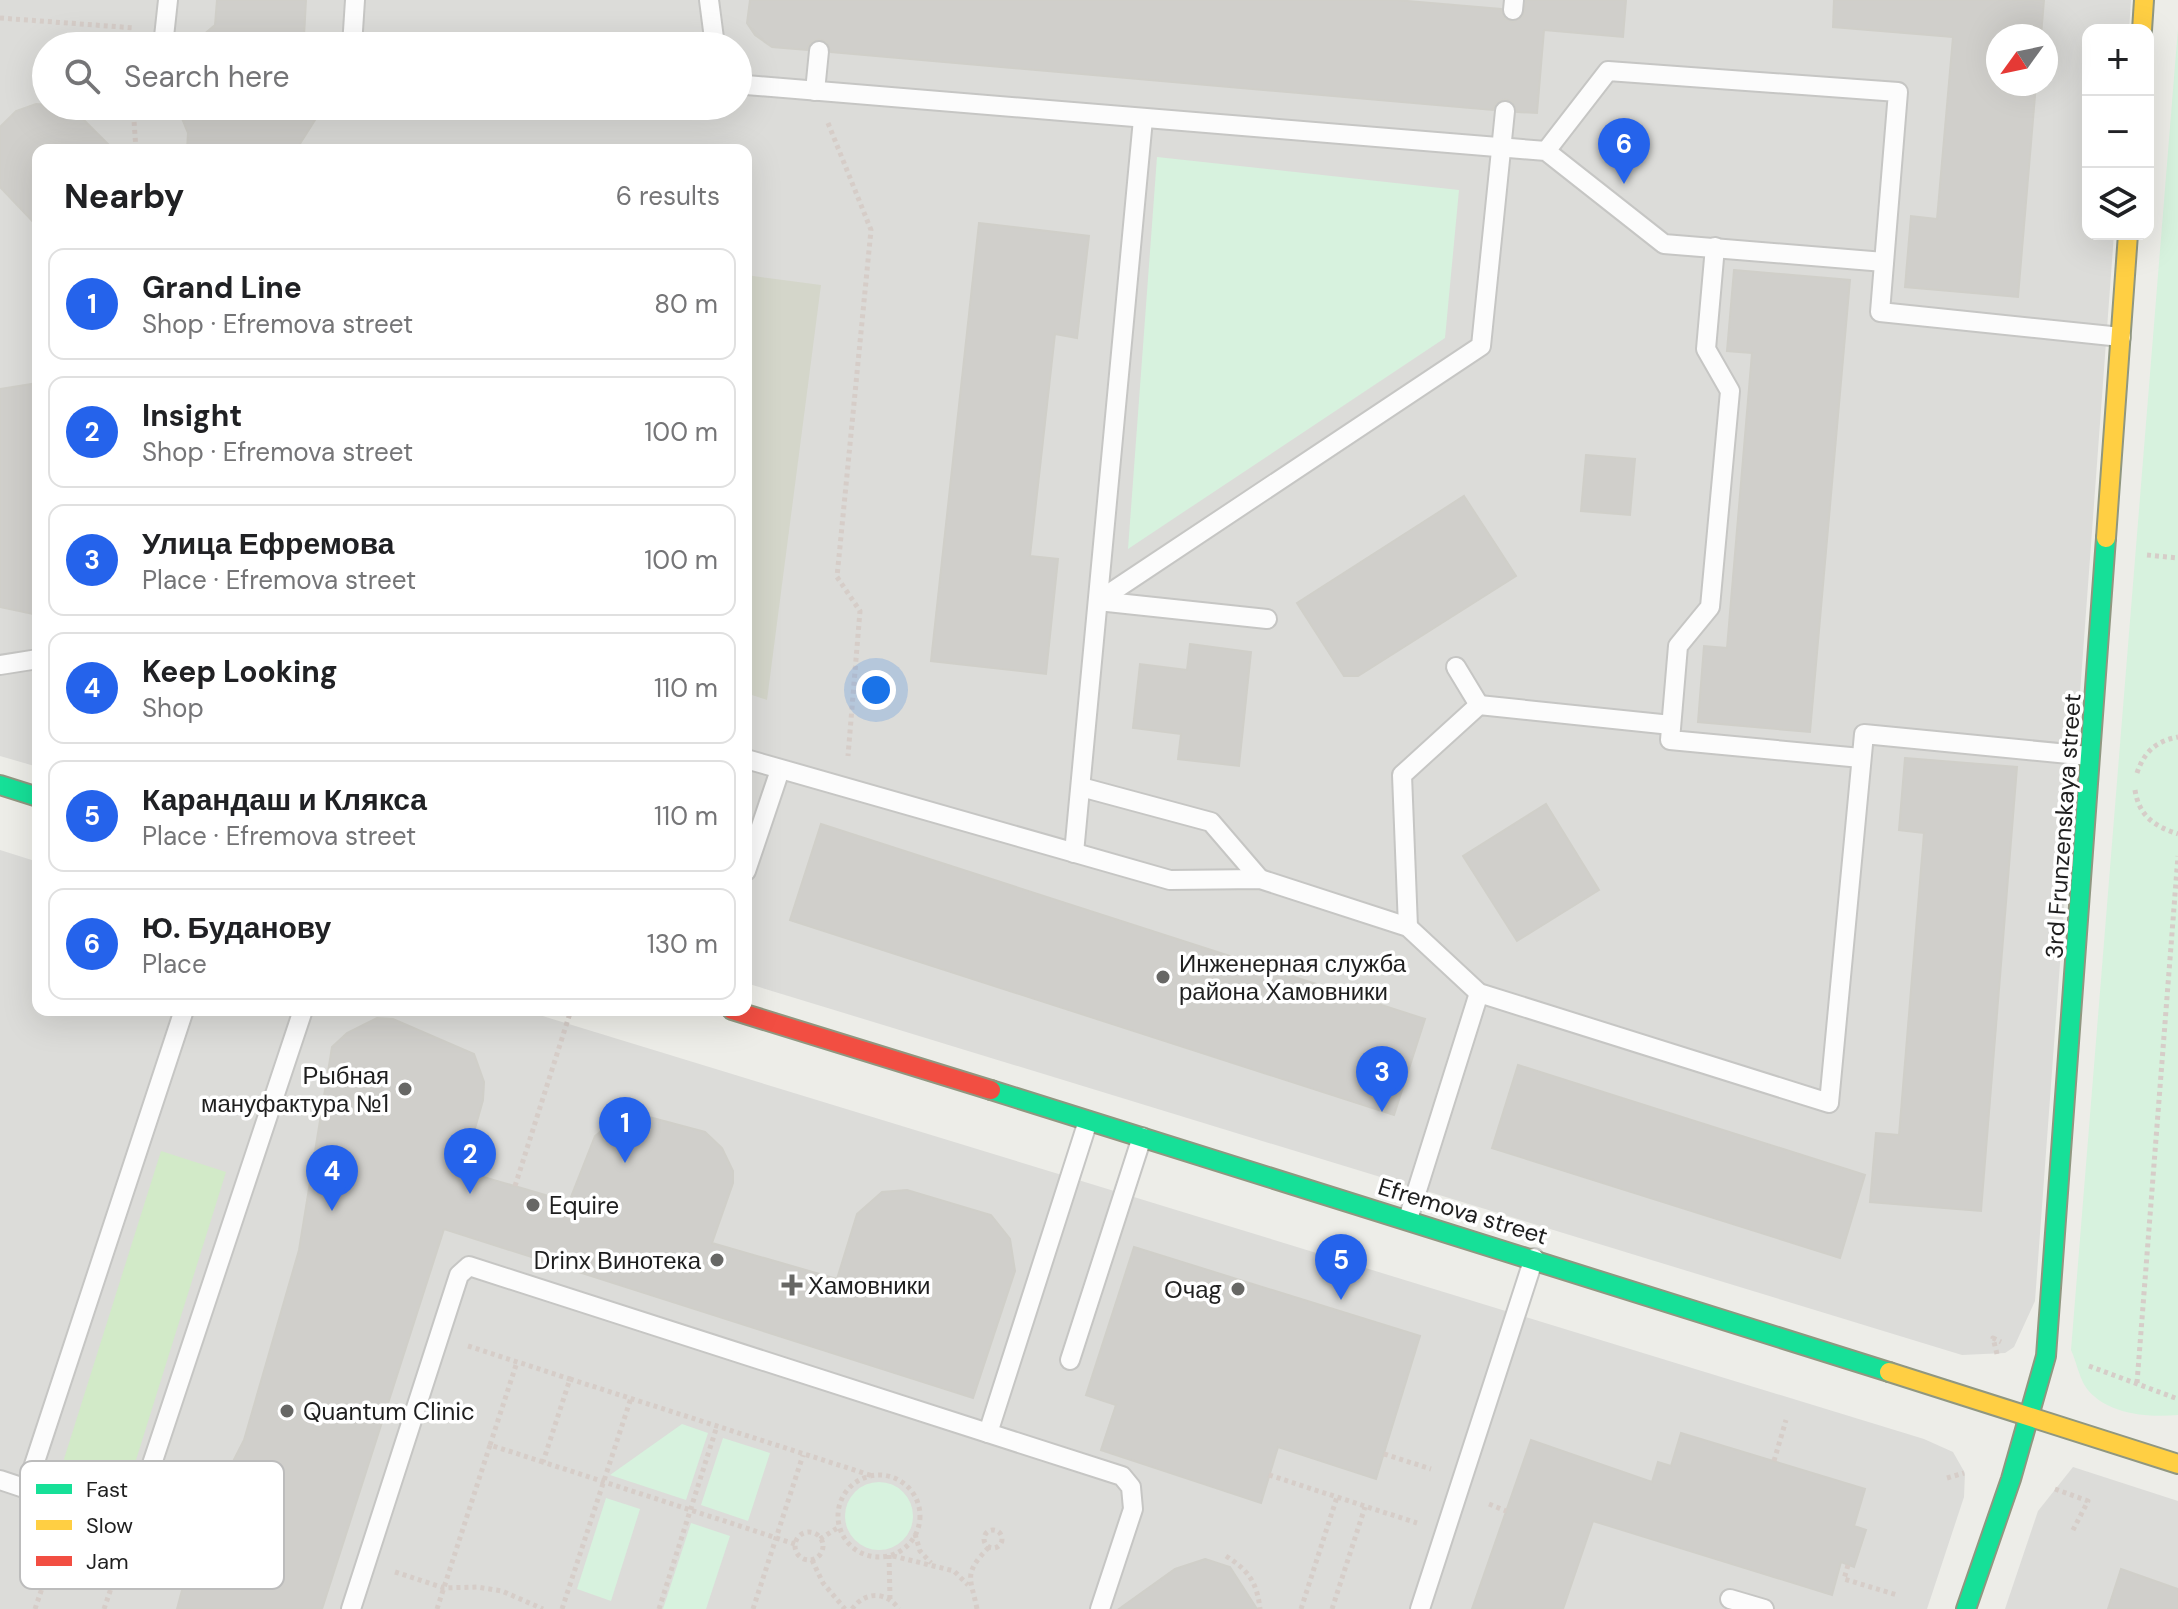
<!DOCTYPE html>
<meta charset="utf-8">
<style>
body{margin:0;font-family:"DM Sans",sans-serif;background:#f2f2f2;color:#202124}
.controls{position:absolute;right:24px;top:24px;display:grid;overflow:hidden;border-radius:16px;box-shadow:0 8px 32px #0002}
.controls button{width:72px;height:72px;display:grid;place-items:center;padding:0;border:0;border-bottom:2px solid #e0e0e0;background:#fff;color:#202124;font:40px sans-serif}
.compass{position:absolute;left:1986px;top:24px;width:72px;height:72px;border-radius:50%;background:#fff;box-shadow:0 8px 32px #0002;rotate:237deg}
.you{position:absolute;left:876px;top:690px;width:28px;height:28px;margin:-20px;border:6px solid #fff;border-radius:50%;background:#1a73e8;box-shadow:0 0 0 12px #1a73e833}
.badge{display:grid;place-items:center;width:52px;height:52px;border-radius:50%;background:#2563eb;color:#fff;font-size:26px;font-weight:700}
.pin{position:absolute;translate:-50% -66px;filter:drop-shadow(0 2px 4px #0008)}
.pin::after{content:'';position:absolute;top:42px;width:28px;height:24px;background:inherit;clip-path:polygon(0 0,100% 0,50% 100%)}
.list{margin:0;padding:0;list-style:none}
h2{display:flex;justify-content:space-between;align-items:center;height:104px;margin:0;padding:0 32px;font-size:34px}
h2 small{font-size:26px;font-weight:400;color:#757577}
.list li{display:grid;grid-template-columns:52px 1fr auto;gap:24px;align-items:center;box-sizing:border-box;height:112px;margin:0 16px 16px;padding:0 16px;border:2px solid #e0e0e0;border-radius:16px}
.list b{display:block;font-size:30px;white-space:nowrap}
.list p{margin:0;font-size:26px;white-space:nowrap;color:#757577}
.list em{font-size:26px;font-style:normal;color:#757577}
.icon{flex:none;width:44px;height:44px;fill:none;stroke:currentColor;stroke-width:2;stroke-linecap:round;stroke-linejoin:round}
.map{position:relative;flex:none;width:2178px;height:1609px;overflow:hidden}
.search{position:absolute;background:#fff;box-shadow:0 8px 32px #0002;left:32px;top:32px;width:720px;height:88px;display:flex;align-items:center;gap:20px;box-sizing:border-box;padding:0 28px;border-radius:44px;color:#757577;font-size:30px}
.panel{position:absolute;background:#fff;box-shadow:0 8px 32px #0002;left:32px;top:144px;width:720px;height:872px;border-radius:16px}
.map>svg:first-child{display:block}
.residential{fill:#dcdcd9;fill-rule:evenodd}
.construction{fill:#d4d6ca}
.grass{fill:#d2eac8}
.park{fill:#d7f2de}
.building{fill:#d0cfcb;stroke:#d0cfc9;stroke-width:2}
.lines{fill:none;stroke-linecap:round;stroke-linejoin:round}
.lane-casing{stroke:#c6c6c4;stroke-width:22}
.fast-casing{stroke:#909780;stroke-width:22}
.slow-casing{stroke:#909780;stroke-width:22}
.jam-casing{stroke:#909780;stroke-width:22}
.path{stroke:#d6cdc8;stroke-width:5;stroke-dasharray:4 4;stroke-linecap:butt}
.lane{stroke:#fcfcfc;stroke-width:18}
.fast{stroke:#16e098;stroke-width:18}
.slow{stroke:#ffcf43;stroke-width:18}
.jam{stroke:#f24e42;stroke-width:18}
.poi-dot{fill:#676765;stroke:#fff;stroke-width:3}
.labels{text-anchor:middle;dominant-baseline:central;stroke-width:7;stroke-linejoin:round;paint-order:stroke}
.street-label{font-size:24px;fill:#1f1f1f;stroke:#fff}
.poi-label{font-size:24px;fill:#1f1f1f;stroke:#fff;text-anchor:start}
.key{fill:#fff;stroke:#bcbcbc;stroke-width:2}
.key-label{font-size:22px;fill:#1f1f1f}
</style>
<div class="map">
<svg width="2178" height="1609" viewBox="0 0 2178 1609">
<rect width="100%" height="100%" fill="#edede8"/>
<g class="residential">
<path d="M0,0H2131L2129,30H2088V234H2114L2035,1301L2014,1347L2005,1353L1962,1355L746,983V150H38V767L0,756ZM1998,36H2046V84H1998ZM46,46H738V106H46Z"/>
<polygon points="0,850 38,862 38,1010 523,1010 1924,1439 1953,1452 1965,1473 1964,1497 1927,1609 0,1609"/>
<polygon points="2073,1467 2178,1501 2178,1609 2005,1609 2038,1511"/>
</g>
<polygon class="construction" points="746,275 821,285 767,700 746,693"/>
<path class="grass" d="M161,1151L226,1172L131,1476C106,1501 77,1487 64,1459Z"/>
<g class="park">
<path d="M2178,28V1415C2147,1418 2104,1414 2085,1386C2079,1376 2076,1361 2071,1350Z"/>
<polygon points="1157,157 1459,190 1445,338 1128,549"/>
<polygon points="682,1424 708,1433 686,1500 610,1475"/>
<polygon points="723,1438 770,1453 748,1521 701,1505"/>
<circle cx="879" cy="1516" r="34"/>
<polygon points="606,1498 640,1509 611,1601 577,1589"/>
<polygon points="691,1523 730,1536 706,1609 663,1609"/>
</g>
<g class="building">
<polygon points="217,0 306,0 304,37 308,46 190,46 215,25"/>
<polygon points="750,0 1396,0 1501,9 1505,19 1513,22 1523,16 1526,0 1626,0 1623,37 1544,30 1537,113 1517,112 1513,102 1505,99 1496,103 1493,110 831,52 827,42 819,39 810,43 807,50 772,47 755,35 747,23"/>
<polygon points="1834,0 2044,0 2041,36 1998,36 1998,84 2036,84 2018,297 1905,287 1911,216 1937,219 1953,37 1833,27"/>
<polygon points="36,104 62,106 77,113 114,150 38,150 38,227 0,187 0,127 16,111"/>
<polygon points="177,106 319,106 317,117 296,150 187,150 188,133"/>
<polygon points="979,223 1089,236 1077,338 1055,334 1030,556 1058,559 1046,674 931,661"/>
<polygon points="1734,270 1850,280 1810,732 1698,722 1704,646 1727,648 1752,353 1727,351"/>
<polygon points="38,383 38,615 0,607 0,389"/>
<polygon points="1586,455 1635,459 1630,515 1581,511"/>
<polygon points="1464,496 1516,576 1358,676 1344,676 1297,603"/>
<polygon points="1190,644 1251,652 1239,766 1178,759 1181,734 1133,728 1140,664 1187,670"/>
<polygon points="1905,758 2017,767 1981,1211 1870,1202 1876,1133 1899,1135 1924,833 1899,830"/>
<polygon points="1546,804 1599,890 1517,941 1463,856"/>
<polygon points="821,824 1425,1019 1394,1115 790,920"/>
<polygon points="377,1018 393,1019 474,1054 484,1082 483,1100 463,1171 569,1202 595,1136 615,1120 638,1114 705,1132 722,1148 733,1171 733,1183 712,1243 837,1279 857,1214 882,1192 907,1190 991,1215 1010,1239 1015,1271 973,1398 444,1229 322,1609 177,1609 198,1530 244,1440 299,1250 332,1047 347,1033"/>
<polygon points="1518,1065 1865,1175 1840,1258 1492,1148"/>
<polygon points="1134,1247 1420,1336 1376,1479 1278,1447 1261,1503 1101,1450 1116,1405 1086,1395"/>
<polygon points="1681,1433 1865,1489 1854,1526 1866,1530 1854,1567 1841,1562 1832,1595 1593,1521 1563,1609 1472,1609 1531,1440 1652,1482 1658,1462 1671,1466"/>
<polygon points="1205,1559 1230,1567 1257,1609 1119,1609 1175,1569"/>
<polygon points="2121,1569 2178,1589 2178,1609 2108,1609"/>
</g>
<g class="lines">
<g class="lane-casing">
<g id="lane">
<polyline points="709,0 715,46"/>
<polyline points="1513,10 1514,0"/>
<polyline points="163,46 168,0"/>
<polyline points="352,46 355,0"/>
<polyline points="738,77 746,85 1546,151 1664,244 1884,262"/>
<polyline points="815,91 819,51"/>
<polyline points="364,106 380,107"/>
<polyline points="1546,151 1608,71 1898,92 1880,312 2121,337"/>
<polyline points="1715,247 1706,349 1730,391 1710,607 1678,646 1670,740 1861,758"/>
<polyline points="1098,601 1481,346 1505,111"/>
<polyline points="1098,601 1267,619"/>
<polyline points="0,665 38,659"/>
<polyline points="1456,667 1479,705"/>
<polyline points="746,759 1170,880 1260,879 1408,927 1479,993 1829,1103 1864,734 2089,756"/>
<polyline points="1081,787 1211,822 1260,879"/>
<polyline points="1074,853 1143,119"/>
<polyline points="746,871 780,770"/>
<polyline points="1408,927 1402,775 1479,705 1671,725"/>
<polyline points="1088,1121 988,1433 1122,1476 1131,1487 1133,1509 1100,1609"/>
<polyline points="1408,1219 1479,993"/>
<polyline points="1070,1360 1142,1137"/>
<polyline points="0,1480 132,1524 303,1010"/>
<polyline points="26,1489 184,1010"/>
<polyline points="1730,1599 1764,1609"/>
<polyline points="351,1609 459,1275 469,1266 988,1433"/>
<polyline points="1420,1609 1534,1258"/>
</g>
</g>
<g class="fast-casing">
<g id="fast">
<polyline points="0,785 38,797"/>
<polyline points="991,1090 1889,1372"/>
<polyline points="1966,1609 2011,1479 2046,1356 2106,538"/>
</g>
</g>
<g class="slow-casing">
<g id="slow">
<polyline points="2142,30 2144,0"/>
<polyline points="2106,538 2128,234"/>
<polyline points="1889,1372 2178,1464"/>
</g>
</g>
<g class="jam-casing">
<polyline id="jam" points="732,1010 991,1090"/>
</g>
<g class="path">
<polyline points="0,18 135,28"/>
<polyline points="133,106 136,150"/>
<polyline points="828,123 871,230 837,577 860,611 848,756"/>
<polyline points="2147,555 2178,558"/>
<path d="M2137,773C2144,752 2156,741 2178,737"/>
<path d="M2135,790C2139,816 2154,826 2178,834"/>
<polyline points="515,1186 571,1010"/>
<polyline points="468,1346 570,1379"/>
<polyline points="1997,1354 1993,1338 2001,1342"/>
<polyline points="2089,1366 2178,1399"/>
<polyline points="2137,1383 2178,856"/>
<polyline points="490,1445 517,1362"/>
<polyline points="1384,1454 1431,1469"/>
<polyline points="1774,1461 1786,1420"/>
<polyline points="1269,1475 1417,1523"/>
<circle cx="879" cy="1516" r="41"/>
<polyline points="1947,1478 1964,1473"/>
<polyline points="2055,1489 2088,1501 2072,1532"/>
<polyline points="1489,1504 1506,1511"/>
<circle cx="993" cy="1539" r="9"/>
<circle cx="809" cy="1546" r="14"/>
<polyline points="915,1534 920,1551 931,1563"/>
<polyline points="820,1539 839,1527"/>
<polyline points="795,1544 543,1462 570,1379 873,1476"/>
<polyline points="138,1556 152,1561"/>
<path d="M1226,1556C1248,1570 1257,1582 1260,1609"/>
<polyline points="812,1560 823,1583 845,1609"/>
<polyline points="1848,1565 1844,1579 1897,1595"/>
<polyline points="395,1572 444,1588 477,1587 502,1591 543,1609"/>
<polyline points="890,1599 889,1555 954,1571 968,1585"/>
<polyline points="35,1609 61,1532"/>
<polyline points="104,1609 123,1553"/>
<polyline points="437,1609 490,1445 543,1462"/>
<polyline points="562,1609 631,1398"/>
<polyline points="659,1609 717,1426"/>
<polyline points="753,1609 803,1455"/>
<path d="M852,1609C865,1591 886,1591 899,1609"/>
<path d="M977,1609C971,1578 962,1575 989,1547"/>
<polyline points="1301,1609 1337,1497"/>
<polyline points="1332,1609 1365,1507"/>
</g>
<use href="#lane" class="lane"/>
<use href="#fast" class="fast"/>
<use href="#slow" class="slow"/>
<use href="#jam" class="jam"/>
</g>
<g class="poi-dot">
<circle cx="1163" cy="977" r="8"/>
<circle cx="405" cy="1089" r="8"/>
<circle cx="533" cy="1205" r="8"/>
<circle cx="717" cy="1260" r="8"/>
<path d="M788 1273h8v8h8v8h-8v8h-8v-8h-8v-8h8z"/>
<circle cx="1238" cy="1289" r="8"/>
<circle cx="287" cy="1411" r="8"/>
</g>
<g class="labels">
<g class="street-label">
<text transform="translate(2063 826) rotate(-86)">3rd Frunzenskaya street</text>
<text transform="translate(1463 1211) rotate(17)">Efremova street</text>
</g>
<g class="poi-label">
<text x="1179" y="963">Инженерная служба<tspan x="1179" dy="28">района Хамовники</tspan></text>
<text x="389" y="1075" text-anchor="end">Рыбная<tspan x="389" dy="28">мануфактура №1</tspan></text>
<text x="549" y="1205">Equire</text>
<text x="701" y="1260" text-anchor="end">Drinx Винотека</text>
<text x="808" y="1285">Хамовники</text>
<text x="1222" y="1289" text-anchor="end">Очаg</text>
<text x="303" y="1411">Quantum Clinic</text>
</g>
</g>
<rect x="20" y="1461" width="264" height="128" rx="12" class="key"/>
<rect x="36" y="1484" width="36" height="10" fill="#16e098"/>
<rect x="36" y="1520" width="36" height="10" fill="#ffcf43"/>
<rect x="36" y="1556" width="36" height="10" fill="#f24e42"/>
<g class="key-label">
<text x="86" y="1497">Fast</text>
<text x="86" y="1533">Slow</text>
<text x="86" y="1569">Jam</text>
</g>
</svg>
<div class="controls">
<button>+</button>
<button>−</button>
<button><svg class="icon" aria-label="layers" viewBox="0 0 24 24"><path d="M12 4l9 5-9 5-9-5zM3 14l9 5 9-5"/></svg></button>
</div>
<svg class="compass" viewBox="-18 -18 36 36"><path d="M0-13l5 13h-10z" fill="#e53935"/><path d="M0 13l5-13h-10z" fill="#757577"/></svg>
<div class="you"></div>
<div class="pin badge" style="left:625px;top:1163px">1</div>
<div class="pin badge" style="left:470px;top:1194px">2</div>
<div class="pin badge" style="left:1382px;top:1112px">3</div>
<div class="pin badge" style="left:332px;top:1211px">4</div>
<div class="pin badge" style="left:1341px;top:1300px">5</div>
<div class="pin badge" style="left:1624px;top:184px">6</div>
<div class="search"><svg class="icon" aria-label="search" viewBox="0 0 24 24"><circle cx="10" cy="10" r="6"/><path d="M15 15l6 6"/></svg>Search here</div>
<section class="panel">
<h2>Nearby<small>6 results</small></h2>
<ul class="list">
<li><span class="badge">1</span><div><b>Grand Line</b><p>Shop · Efremova street</p></div><em>80 m</em></li>
<li><span class="badge">2</span><div><b>Insight</b><p>Shop · Efremova street</p></div><em>100 m</em></li>
<li><span class="badge">3</span><div><b>Улица Ефремова</b><p>Place · Efremova street</p></div><em>100 m</em></li>
<li><span class="badge">4</span><div><b>Keep Looking</b><p>Shop</p></div><em>110 m</em></li>
<li><span class="badge">5</span><div><b>Карандаш и Клякса</b><p>Place · Efremova street</p></div><em>110 m</em></li>
<li><span class="badge">6</span><div><b>Ю. Буданову</b><p>Place</p></div><em>130 m</em></li>
</ul>
</section>
</div>
